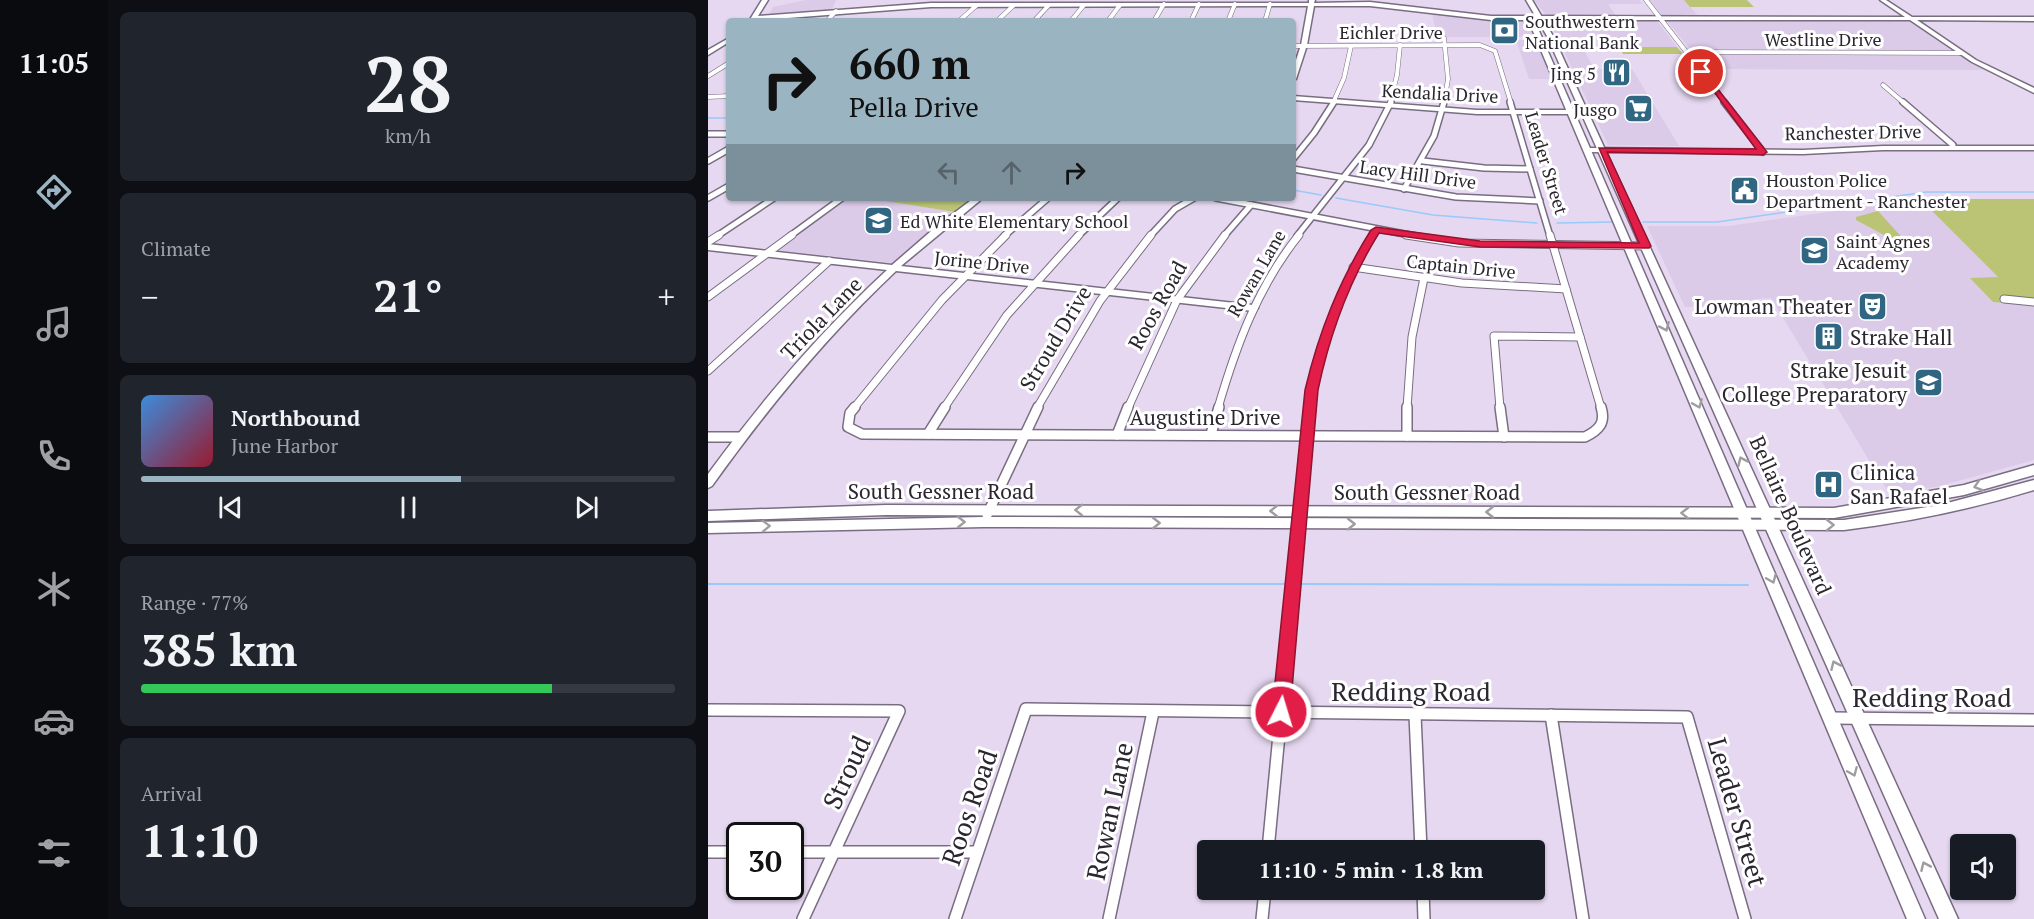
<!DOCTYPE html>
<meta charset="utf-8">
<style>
:root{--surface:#171b24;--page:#20242c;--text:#f1f3f6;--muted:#9ea1a6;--line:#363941;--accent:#9bb4c2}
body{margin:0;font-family:"PT Serif",serif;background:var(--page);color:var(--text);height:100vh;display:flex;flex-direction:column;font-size:22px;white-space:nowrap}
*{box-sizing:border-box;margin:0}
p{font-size:20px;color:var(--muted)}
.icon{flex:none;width:33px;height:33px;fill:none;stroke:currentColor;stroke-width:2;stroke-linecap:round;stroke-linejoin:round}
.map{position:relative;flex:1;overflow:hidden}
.details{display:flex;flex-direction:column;gap:12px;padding:12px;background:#0d0f14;width:600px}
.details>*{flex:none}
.hud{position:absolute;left:18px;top:18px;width:570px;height:183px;border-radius:6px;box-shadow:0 2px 4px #0004;background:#9bb4c2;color:#111;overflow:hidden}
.controls{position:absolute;left:1242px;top:834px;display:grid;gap:12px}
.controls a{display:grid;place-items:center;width:66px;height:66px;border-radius:6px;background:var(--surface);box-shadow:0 2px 4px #0004;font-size:30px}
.speed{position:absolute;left:18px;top:822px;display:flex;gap:12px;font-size:30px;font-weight:700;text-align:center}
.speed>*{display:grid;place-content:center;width:78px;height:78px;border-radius:50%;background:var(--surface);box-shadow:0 2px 4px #0004;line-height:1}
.speed .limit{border:3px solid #111;border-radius:9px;background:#fff;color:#111}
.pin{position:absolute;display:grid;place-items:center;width:51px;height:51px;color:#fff;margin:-26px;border:3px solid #fff;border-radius:50%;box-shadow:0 2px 6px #0007}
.me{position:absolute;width:66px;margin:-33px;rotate:5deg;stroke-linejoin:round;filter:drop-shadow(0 0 4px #0008)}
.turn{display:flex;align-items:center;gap:21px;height:126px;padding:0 24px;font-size:27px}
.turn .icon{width:78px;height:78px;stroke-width:2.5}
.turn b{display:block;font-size:42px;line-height:51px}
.lanes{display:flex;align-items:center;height:57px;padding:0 24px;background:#0003;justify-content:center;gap:30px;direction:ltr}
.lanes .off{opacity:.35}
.big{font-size:45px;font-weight:600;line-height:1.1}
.details .widget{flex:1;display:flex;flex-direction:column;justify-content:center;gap:9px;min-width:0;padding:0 21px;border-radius:9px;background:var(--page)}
.details .dial{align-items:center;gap:0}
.dial b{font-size:78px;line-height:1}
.song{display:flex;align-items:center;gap:18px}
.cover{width:72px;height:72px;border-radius:9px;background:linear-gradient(135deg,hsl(210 70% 55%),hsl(350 70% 35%))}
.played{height:6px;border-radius:3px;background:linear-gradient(90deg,var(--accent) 60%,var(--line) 60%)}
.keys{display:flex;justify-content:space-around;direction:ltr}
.heat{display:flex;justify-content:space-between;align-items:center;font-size:33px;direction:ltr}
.charge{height:9px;border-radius:4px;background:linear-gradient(90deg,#34c759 77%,var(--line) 0)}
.trip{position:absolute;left:489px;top:840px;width:348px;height:60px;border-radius:6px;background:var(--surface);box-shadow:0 2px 4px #0004;font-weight:600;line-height:60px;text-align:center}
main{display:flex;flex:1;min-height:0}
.dock{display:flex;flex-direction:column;width:108px;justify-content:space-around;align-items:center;background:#090b0e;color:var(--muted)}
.dock .icon{width:42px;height:42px}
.dock .current{color:var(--accent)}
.dock b{font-size:27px;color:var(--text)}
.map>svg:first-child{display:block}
</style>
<main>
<nav class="dock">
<b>11:05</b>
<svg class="icon current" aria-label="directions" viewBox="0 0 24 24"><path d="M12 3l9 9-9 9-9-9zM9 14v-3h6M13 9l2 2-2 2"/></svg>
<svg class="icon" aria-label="music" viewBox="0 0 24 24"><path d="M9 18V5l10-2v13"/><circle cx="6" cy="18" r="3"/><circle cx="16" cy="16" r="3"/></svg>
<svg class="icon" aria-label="phone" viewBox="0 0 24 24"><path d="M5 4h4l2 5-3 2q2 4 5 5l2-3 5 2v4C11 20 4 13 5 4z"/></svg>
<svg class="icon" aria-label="climate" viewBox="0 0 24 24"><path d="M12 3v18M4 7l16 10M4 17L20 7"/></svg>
<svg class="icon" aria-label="car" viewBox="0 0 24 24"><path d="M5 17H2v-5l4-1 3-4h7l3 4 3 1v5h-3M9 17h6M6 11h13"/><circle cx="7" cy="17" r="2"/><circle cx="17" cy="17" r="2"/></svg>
<svg class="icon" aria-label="filters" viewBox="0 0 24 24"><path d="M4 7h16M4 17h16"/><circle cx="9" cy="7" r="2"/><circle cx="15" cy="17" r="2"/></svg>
</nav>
<section class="details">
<div class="widget dial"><b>28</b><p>km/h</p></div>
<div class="widget"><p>Climate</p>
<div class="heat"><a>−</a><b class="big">21°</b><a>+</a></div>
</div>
<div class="widget">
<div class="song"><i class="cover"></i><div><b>Northbound</b><p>June Harbor</p></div></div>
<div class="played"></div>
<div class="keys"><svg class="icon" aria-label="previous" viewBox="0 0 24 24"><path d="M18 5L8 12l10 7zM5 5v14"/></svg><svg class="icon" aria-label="pause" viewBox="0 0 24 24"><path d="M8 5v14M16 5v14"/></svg><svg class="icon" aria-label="next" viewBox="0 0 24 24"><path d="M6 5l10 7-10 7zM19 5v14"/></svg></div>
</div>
<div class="widget"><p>Range · 77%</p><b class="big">385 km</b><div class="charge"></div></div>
<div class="widget"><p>Arrival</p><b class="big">11:10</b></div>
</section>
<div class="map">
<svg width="1326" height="919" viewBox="0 0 1326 919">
<rect width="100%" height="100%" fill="#e6d8f1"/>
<!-- built -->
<g fill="#dbcae8">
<path d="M98 0H128L124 9 61 15 65 7Z"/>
<path d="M826 0H931L934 4H900L908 16H839Z"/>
<path d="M942 0H976L991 17 954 16Z"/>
<path d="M724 13 818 20 825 37H729Z"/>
<path d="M984 19 1200 20 1244 51 1141 50 1122 34H1095L1112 50 982 49 959 21Z"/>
<path d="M842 21H949L969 47H928L922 37H869L886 69H924L971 146 900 145Z"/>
<path d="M808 40H828L844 79H821Z"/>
<path d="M985 54H1250L1276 70 997 69Z"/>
<path d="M141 198H158L247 212 186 263 69 250Z"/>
<path d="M1212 199 1291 278H1263L1311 302 1326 305V460L1232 486 1182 495 1063 298 1048 299 1024 305 977 307 939 226H1020Z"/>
</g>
<!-- green -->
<g fill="#bbc475">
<path d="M976 0H1039L1046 7H982Z"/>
<path d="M904 37H922L929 47H969L975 54H915Z"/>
<path d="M158 198H265L247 212Z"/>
<path d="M1212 199H1326V305L1285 302 1262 278 1290 277Z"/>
<path d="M1170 211 1198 242H1189L1148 220V217Z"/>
</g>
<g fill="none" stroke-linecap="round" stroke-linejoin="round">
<!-- stream-far1 -->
<g stroke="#9ac9fb" stroke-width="1.5">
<path d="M0 118H21"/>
<path d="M585 190 613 195"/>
<path d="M628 198 725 215 829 223"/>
<path d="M935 222H1009L1218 192H1326"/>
<path d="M849 223 905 222"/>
</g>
<!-- stream -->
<g stroke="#9ac9fb" stroke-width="2">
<path d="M0 584H581"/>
<path d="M587 584 1040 585"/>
</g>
<defs>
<g id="street-far4">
<path d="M938 0 1018 103"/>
<path d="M119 21 128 11"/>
<path d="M251 21 269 5"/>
<path d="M289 21 306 5"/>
<path d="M326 21 341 5"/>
<path d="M363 21 376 5"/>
<path d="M400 21 412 5"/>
<path d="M446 21 456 4"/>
<path d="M483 21 491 4"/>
<path d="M520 21 527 4"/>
<path d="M557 21 562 4"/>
<path d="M736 38 740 79 736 103"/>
<path d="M585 46 772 45 787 51 803 103"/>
<path d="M978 52 1253 53"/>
<path d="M0 76 21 63"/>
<path d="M1175 85 1196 103"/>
<path d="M0 97 21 96"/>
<path d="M625 103 636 78 643 46"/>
<path d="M682 103 689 75 692 45"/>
</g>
<g id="street-far3">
<path d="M802 102 842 236"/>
<path d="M1016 102 1055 152"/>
<path d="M1195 102 1245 145"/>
<path d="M0 134H21"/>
<path d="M585 159 606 133 626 102"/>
<path d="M0 161 21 149"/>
<path d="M715 161 776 168 822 169"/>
<path d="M585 169 748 197 832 201"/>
<path d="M696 189 726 136 736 102"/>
<path d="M0 198 21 186"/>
<path d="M508 198 707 236"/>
<path d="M9 236 66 198"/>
<path d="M82 236 134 198"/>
<path d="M296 236 340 198"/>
<path d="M370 236 410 198"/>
<path d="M442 236 467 209 486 198"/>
<path d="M516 236 543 205"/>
<path d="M589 236 661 145 683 102"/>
<path d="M664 236 668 230"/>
</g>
<g id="street-far2">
<path d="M698 235 751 243 938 246"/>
<path d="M842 235 893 408"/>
<path d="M0 242 11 235"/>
<path d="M645 267 754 283 858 289"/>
<path d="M0 297 84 235"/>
<path d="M1296 299 1326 302"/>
<path d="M0 371 121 261"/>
<path d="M146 408 234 300 298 235"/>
<path d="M236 408 299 315 371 235"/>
<path d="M329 408 392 301 443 235"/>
<path d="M420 408 469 300 517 235"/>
<path d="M510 408C528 346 550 286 591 235"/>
<path d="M602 408C608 346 633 288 665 235"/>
<path d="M699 408 704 337 716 278"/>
<path d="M792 408 786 336 872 337"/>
</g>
<g id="street-far1">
<path d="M147 407 142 413 140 427 154 434 877 437C891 430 898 423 893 407"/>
<path d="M699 407V436"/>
<path d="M792 407 796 437"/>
<path d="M220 434 237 407"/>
<path d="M503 434 511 407"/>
<path d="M409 435 420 407"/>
<path d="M0 437H31"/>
<path d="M279 515 330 407"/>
<path d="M581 631 602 407"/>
</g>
<g id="street">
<path d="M0 710 191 711 95 919"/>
<path d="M707 715 713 850"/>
<path d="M843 715 875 919"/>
<path d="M1122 718 1326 720"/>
<path d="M560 850 581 630"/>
<path d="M0 852H32"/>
<path d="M82 852H269"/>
<path d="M715 890 716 919"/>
<path d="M247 919 318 709 979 717 1037 919"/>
<path d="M401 919 445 712"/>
<path d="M554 919 557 890"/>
</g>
<g id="secondary">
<path d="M54 0H60L50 16 223 3H601V0H607L606 3 662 2 783 16 1197 17 1172 0H1178L1204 17H1326V21L1209 20 1268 60 1326 88V93L1264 62 1202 20H783L662 6H606L599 45 588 79 585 81V69L593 45 600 6 223 7 41 21Z"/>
<path d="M21 38V42L0 55V50Z"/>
<path d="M585 96 769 110H877L880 112 877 114H769L585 100Z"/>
<path d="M1175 146H1326V150H1175L1095 154 881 152 877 150 881 148 1095 150Z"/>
<path d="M266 198H275L193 266 545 305 550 308 545 311 188 271C119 336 59 409 4 486L0 488V474C54 400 112 332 179 270L0 250V244L184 265 229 226Z"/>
<path d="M1326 465V475L1256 495 1126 518 178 515 0 521V511L178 505 1126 508 1256 485Z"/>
<path d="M1326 480V490C1264 509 1201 522 1136 530L275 527 0 533V523L275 517 1136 520 1232 505Z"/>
</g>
<g id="primary">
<path d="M818 0H824L845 36 1250 919H1231L839 36Z"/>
<path d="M822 15 825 17 1217 919H1199L819 17Z"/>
</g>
</defs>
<!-- street-far4 casing -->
<use href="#street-far4" stroke="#796d82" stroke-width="5"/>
<!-- street-far3 casing -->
<use href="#street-far3" stroke="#796d82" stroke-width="8"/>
<!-- street-far2 casing -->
<use href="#street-far2" stroke="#796d82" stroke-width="9"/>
<!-- street-far1 casing -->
<use href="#street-far1" stroke="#796d82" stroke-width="12"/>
<!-- street casing -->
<use href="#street" stroke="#796d82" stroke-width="14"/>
<!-- secondary casing -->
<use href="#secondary" stroke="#796d82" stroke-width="3"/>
<!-- primary casing -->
<use href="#primary" stroke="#796d82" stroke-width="3"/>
<!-- street-far4 -->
<use href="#street-far4" stroke="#fff" stroke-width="4"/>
<!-- street-far3 -->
<use href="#street-far3" stroke="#fff" stroke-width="5"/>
<!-- street-far2 -->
<use href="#street-far2" stroke="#fff" stroke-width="7"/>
<!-- street-far1 -->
<use href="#street-far1" stroke="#fff" stroke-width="9"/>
<!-- street -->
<use href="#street" stroke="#fff" stroke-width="11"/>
<!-- secondary -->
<use href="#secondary" fill="#fff" fill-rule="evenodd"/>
<!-- primary -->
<use href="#primary" fill="#fff" fill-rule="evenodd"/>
</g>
<!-- one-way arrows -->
<defs><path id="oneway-chevron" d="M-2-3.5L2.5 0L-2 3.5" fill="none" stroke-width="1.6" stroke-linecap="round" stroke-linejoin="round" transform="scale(1.5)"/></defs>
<g stroke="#a09da1">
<use href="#oneway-chevron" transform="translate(957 327) rotate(66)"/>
<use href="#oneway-chevron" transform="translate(990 404) rotate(67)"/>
<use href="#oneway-chevron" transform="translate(1034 461) rotate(-114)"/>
<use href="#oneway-chevron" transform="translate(1270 486) rotate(162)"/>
<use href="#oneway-chevron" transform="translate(371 510) rotate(-179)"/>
<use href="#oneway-chevron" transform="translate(566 511) rotate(-180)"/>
<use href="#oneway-chevron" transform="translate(782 512) rotate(-180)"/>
<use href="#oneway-chevron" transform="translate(977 513) rotate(-179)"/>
<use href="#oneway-chevron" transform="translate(253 522) rotate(-1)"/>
<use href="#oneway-chevron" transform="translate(448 523)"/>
<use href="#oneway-chevron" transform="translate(643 524)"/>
<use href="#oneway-chevron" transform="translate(1122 525) rotate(-1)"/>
<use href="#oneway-chevron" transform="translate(58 526) rotate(-2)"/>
<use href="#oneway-chevron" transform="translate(1064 579) rotate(67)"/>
<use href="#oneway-chevron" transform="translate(1127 665) rotate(-114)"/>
<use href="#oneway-chevron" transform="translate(1145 772) rotate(67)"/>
<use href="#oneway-chevron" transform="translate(1217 866) rotate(-114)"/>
</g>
<!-- route -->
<path fill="#e11d48" stroke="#92132f" stroke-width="1.5" d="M990 70H995L1059 152 1055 155 899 152 943 246 941 248 772 247 671 233C640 283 622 333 610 390L582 712 579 719 573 721 566 719 564 712 597 390C611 331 631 281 663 230L668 227 772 241 931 243 891 148 1048 149Z"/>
<!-- icons -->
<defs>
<symbol id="bank-square" viewBox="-11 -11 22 22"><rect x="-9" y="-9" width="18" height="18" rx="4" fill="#316682" stroke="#fff"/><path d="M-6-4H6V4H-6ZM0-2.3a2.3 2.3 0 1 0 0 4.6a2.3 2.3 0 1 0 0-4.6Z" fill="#fff"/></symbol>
<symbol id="restaurant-square" viewBox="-11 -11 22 22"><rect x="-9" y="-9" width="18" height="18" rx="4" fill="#316682" stroke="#fff"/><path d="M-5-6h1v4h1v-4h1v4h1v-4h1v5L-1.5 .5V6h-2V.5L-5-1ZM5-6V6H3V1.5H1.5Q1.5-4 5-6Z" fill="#fff"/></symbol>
<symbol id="supermarket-square" viewBox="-11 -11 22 22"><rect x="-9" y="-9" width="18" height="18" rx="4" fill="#316682" stroke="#fff"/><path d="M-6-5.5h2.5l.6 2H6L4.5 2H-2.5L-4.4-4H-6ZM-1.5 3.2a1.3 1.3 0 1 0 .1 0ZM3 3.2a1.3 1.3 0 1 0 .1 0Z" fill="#fff"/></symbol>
<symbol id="civic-square" viewBox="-11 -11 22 22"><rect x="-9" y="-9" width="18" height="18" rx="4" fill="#316682" stroke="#fff"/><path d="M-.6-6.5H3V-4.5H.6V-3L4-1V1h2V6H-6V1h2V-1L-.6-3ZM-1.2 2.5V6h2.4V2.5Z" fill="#fff"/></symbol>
<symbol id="school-square" viewBox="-11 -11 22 22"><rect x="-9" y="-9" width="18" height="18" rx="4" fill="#316682" stroke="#fff"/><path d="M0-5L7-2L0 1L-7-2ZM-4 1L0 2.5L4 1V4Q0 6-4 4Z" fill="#fff"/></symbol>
<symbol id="theatre-square" viewBox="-11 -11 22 22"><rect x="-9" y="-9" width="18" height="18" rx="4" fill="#316682" stroke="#fff"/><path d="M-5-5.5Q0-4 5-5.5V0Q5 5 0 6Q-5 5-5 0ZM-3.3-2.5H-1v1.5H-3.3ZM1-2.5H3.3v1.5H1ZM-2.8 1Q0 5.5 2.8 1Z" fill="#fff"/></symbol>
<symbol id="building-square" viewBox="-11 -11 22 22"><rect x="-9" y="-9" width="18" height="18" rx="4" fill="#316682" stroke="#fff"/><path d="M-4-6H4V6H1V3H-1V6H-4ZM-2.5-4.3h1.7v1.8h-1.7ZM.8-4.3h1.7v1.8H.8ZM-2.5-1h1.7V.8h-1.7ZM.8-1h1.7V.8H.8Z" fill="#fff"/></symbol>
<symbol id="hospital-square" viewBox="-11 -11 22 22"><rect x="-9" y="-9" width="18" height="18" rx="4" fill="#316682" stroke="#fff"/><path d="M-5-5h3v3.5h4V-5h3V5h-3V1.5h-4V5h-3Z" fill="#fff"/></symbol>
</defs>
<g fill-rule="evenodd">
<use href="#bank-square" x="780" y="14" width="33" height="33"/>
<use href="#restaurant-square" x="892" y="56" width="33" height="33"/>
<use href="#supermarket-square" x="914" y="92" width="33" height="33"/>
<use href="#civic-square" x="1020" y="174" width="33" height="33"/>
<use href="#school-square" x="154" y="204" width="33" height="33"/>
<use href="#school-square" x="1090" y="234" width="33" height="33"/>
<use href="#theatre-square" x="1148" y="290" width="33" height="33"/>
<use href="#building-square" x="1104" y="320" width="33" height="33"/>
<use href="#school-square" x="1204" y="366" width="33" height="33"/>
<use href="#hospital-square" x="1104" y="468" width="33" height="33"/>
</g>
<g text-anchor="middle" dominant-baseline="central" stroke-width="6" stroke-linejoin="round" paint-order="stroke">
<!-- far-poi labels -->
<g font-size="18" fill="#2b262f" stroke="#fff" text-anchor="start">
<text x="817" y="21">Southwestern<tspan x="817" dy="21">National Bank</tspan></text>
<text x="888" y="73" text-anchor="end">Jing 5</text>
<text x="909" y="109" text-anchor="end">Jusgo</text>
<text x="1058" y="180">Houston Police<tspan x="1058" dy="21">Department - Ranchester</tspan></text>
<text x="192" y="221">Ed White Elementary School</text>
<text x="1128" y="241">Saint Agnes<tspan x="1128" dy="21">Academy</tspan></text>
</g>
<!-- far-street labels -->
<g font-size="18" fill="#2b262f" stroke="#fff">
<text x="683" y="32">Eichler Drive</text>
<text x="1115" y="39">Westline Drive</text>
<text transform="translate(732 93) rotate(3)">Kendalia Drive</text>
<text transform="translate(1145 132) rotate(-1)">Ranchester Drive</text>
<text transform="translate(839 163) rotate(73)">Leader Street</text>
<text transform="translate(710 174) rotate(8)">Lacy Hill Drive</text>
<text transform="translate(274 262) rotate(6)">Jorine Drive</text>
<text transform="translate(753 266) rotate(6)">Captain Drive</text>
<text transform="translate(548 273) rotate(-60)">Rowan Lane</text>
</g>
<!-- street labels -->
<g font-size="21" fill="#2b262f" stroke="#fff">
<text transform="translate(449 305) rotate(-61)">Roos Road</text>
<text transform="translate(113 318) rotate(-46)">Triola Lane</text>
<text transform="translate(347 338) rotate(-59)">Stroud Drive</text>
<text x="497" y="417">Augustine Drive</text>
<text x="233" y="491">South Gessner Road</text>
<text x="719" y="492">South Gessner Road</text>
<text transform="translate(1083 515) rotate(66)">Bellaire Boulevard</text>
</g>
<!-- poi labels -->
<g font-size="21" fill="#2b262f" stroke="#fff" text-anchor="end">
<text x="1144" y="306">Lowman Theater</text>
<text x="1142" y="337" text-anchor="start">Strake Hall</text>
<text x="1199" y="370">Strake Jesuit<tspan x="1199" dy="24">College Preparatory</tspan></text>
<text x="1142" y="472" text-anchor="start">Clinica<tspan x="1142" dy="24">San Rafael</tspan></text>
</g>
<!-- near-street labels -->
<g font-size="26" fill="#2b262f" stroke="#fff">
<text x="703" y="691">Redding Road</text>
<text x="1224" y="697">Redding Road</text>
<text transform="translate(138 772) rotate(-65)">Stroud</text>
<text transform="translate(261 807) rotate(-71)">Roos Road</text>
<text transform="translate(401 811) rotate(-78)">Rowan Lane</text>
<text transform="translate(1030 812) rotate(74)">Leader Street</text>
</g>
</g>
</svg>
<div class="controls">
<a><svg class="icon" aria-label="sound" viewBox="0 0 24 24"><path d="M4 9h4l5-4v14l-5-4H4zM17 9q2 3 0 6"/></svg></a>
</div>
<div class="speed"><div class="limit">30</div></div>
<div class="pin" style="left:993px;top:72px;background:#d93025"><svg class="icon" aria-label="arrive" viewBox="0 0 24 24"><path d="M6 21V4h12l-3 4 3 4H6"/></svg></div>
<svg class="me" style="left:573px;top:712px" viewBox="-20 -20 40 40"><circle r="17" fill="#e11d48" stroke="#fff" stroke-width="3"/><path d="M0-11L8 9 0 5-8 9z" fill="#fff"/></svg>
<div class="trip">11:10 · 5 min · 1.8 km</div>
<div class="hud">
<div class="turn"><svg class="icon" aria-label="right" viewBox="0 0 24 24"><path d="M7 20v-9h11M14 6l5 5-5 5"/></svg><div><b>660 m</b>Pella Drive</div></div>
<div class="lanes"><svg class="icon off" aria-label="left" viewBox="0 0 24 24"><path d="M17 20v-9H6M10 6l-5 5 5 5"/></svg><svg class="icon off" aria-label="ahead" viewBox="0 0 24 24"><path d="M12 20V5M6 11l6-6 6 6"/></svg><svg class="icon" aria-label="right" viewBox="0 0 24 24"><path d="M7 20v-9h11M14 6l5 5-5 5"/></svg></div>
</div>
</div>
</main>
